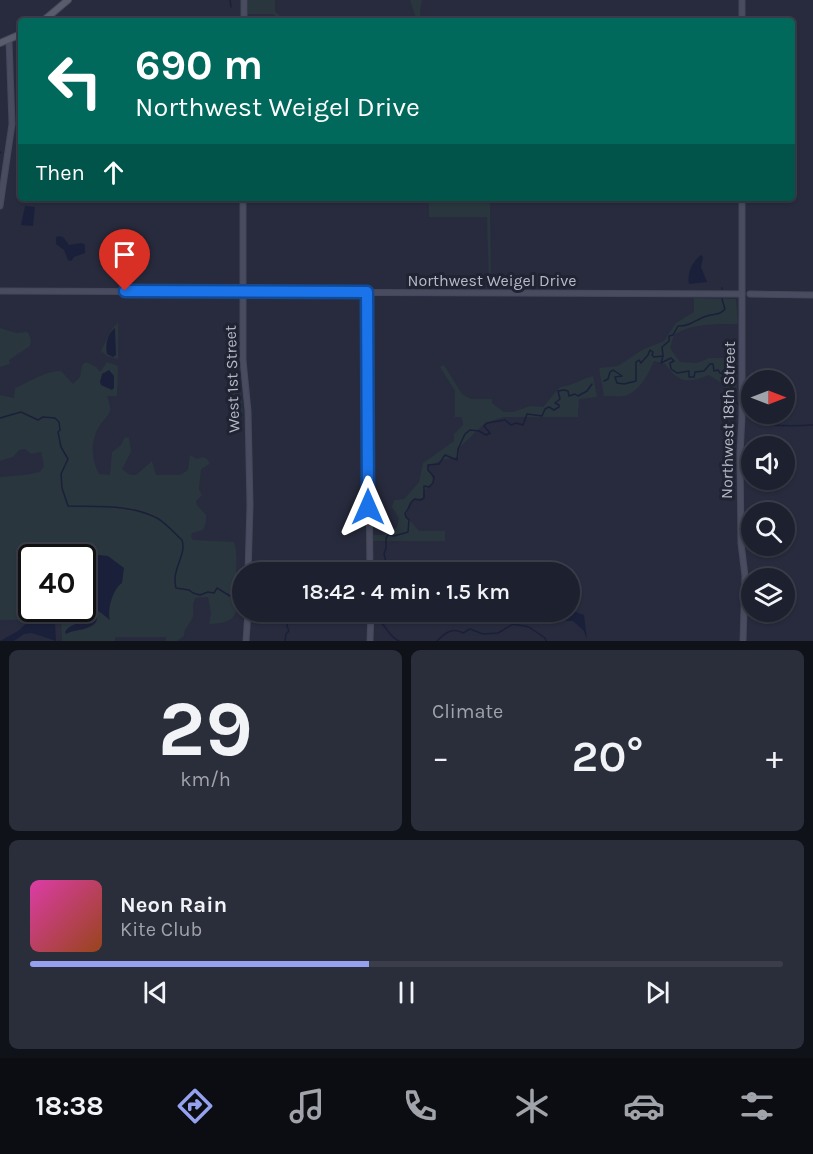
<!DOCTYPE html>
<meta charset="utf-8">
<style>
:root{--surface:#1d202e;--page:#2a2d3a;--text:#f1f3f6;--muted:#a0a3aa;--line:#3b3e4a;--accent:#95a1ef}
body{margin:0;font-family:Karla,sans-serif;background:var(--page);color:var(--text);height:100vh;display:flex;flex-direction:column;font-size:22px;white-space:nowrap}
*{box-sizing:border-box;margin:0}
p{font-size:20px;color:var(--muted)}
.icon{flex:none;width:33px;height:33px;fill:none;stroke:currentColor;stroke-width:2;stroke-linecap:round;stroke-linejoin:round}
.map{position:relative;height:641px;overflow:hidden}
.sheet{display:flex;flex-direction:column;gap:9px;padding:9px;background:#101219;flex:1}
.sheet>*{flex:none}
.hud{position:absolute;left:18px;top:18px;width:777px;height:183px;border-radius:6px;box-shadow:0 2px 4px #0004,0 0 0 2px var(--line);background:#00695c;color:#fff;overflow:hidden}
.needle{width:39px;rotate:90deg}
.tools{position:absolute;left:741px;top:370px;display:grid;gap:12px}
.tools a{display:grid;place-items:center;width:54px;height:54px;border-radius:50%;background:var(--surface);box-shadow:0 2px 4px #0004,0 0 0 2px var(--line);font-size:30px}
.speed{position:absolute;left:18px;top:544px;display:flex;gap:12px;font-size:30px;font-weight:700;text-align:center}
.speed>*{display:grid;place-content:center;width:78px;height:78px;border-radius:50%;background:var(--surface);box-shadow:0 2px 4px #0004,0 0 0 2px var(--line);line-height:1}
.speed .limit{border:3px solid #111;border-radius:9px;background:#fff;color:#111}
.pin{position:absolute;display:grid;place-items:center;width:51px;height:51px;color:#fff;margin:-62px -26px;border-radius:50% 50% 50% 0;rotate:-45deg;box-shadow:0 0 6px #0007}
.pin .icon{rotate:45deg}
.me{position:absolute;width:66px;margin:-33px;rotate:0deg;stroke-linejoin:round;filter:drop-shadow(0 0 4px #0008)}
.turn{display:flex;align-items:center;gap:21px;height:126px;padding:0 18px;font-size:27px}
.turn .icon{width:78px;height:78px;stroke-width:2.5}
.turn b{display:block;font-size:42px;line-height:51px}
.then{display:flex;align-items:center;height:57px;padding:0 18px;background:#0003;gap:12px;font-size:22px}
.big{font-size:45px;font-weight:600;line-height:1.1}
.sheet .tile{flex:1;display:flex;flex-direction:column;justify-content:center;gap:9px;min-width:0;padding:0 21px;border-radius:9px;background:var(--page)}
.sheet .dial{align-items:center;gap:0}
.dial b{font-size:78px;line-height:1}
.song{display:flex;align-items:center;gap:18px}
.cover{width:72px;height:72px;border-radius:9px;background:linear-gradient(135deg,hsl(320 70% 55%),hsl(20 70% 35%))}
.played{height:6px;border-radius:3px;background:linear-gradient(90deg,var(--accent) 45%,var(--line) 45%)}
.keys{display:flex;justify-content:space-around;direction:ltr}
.heat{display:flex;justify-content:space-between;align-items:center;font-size:33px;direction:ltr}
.sheet .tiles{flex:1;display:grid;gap:9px;grid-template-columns:1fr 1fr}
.tile:last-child{grid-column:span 2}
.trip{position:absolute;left:232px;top:562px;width:348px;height:60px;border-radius:30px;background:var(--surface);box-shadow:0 2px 4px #0004,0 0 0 2px var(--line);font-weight:600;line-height:60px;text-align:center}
.dock{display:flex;height:96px;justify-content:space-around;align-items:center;background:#0c0d12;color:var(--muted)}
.dock .icon{width:42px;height:42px}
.dock .selected{color:var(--accent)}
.dock b{font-size:27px;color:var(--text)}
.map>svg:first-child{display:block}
</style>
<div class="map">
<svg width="813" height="641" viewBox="0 0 813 641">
<rect width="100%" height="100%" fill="#272b3d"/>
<!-- green -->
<g fill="#29363e" fill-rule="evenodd">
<path d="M248 0H275V11L285 21H281L273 14H247Z"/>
<path d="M410 0H422L420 11 421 21H417Z"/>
<path d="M429 198H490L491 288H489L487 217H429Z"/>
<path d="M694 298 736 299 738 324C718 324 691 323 674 335L670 348 680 362 697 363 709 358H737L736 419 726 402V386L709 375C688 383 679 384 665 364L654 361C649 373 639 392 625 396 619 397 610 396 604 396L599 368 618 366 642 350 664 341 676 323 694 312Z"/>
<path d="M118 322V359L107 356 101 351C108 338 107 334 118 322Z"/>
<path d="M0 328 16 333 28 332 31 340 30 346 9 360 10 364 0 367Z"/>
<path d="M86 362 96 367 100 372 107 362 118 366 117 396H107C114 415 109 412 100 425 90 440 91 459 99 474L110 475 112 452 121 445 125 437 129 438 131 452 122 469 130 475H136L152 461 156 475H180L188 470 190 455 197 459 203 457 207 459 210 464 201 469 199 489 202 495 196 501 197 505 206 515V522L203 530 192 533 191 537 193 540 234 542C240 560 232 580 240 597 235 620 232 623 209 624L211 613 208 597 195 598 193 605V617L185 630 184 636 177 641H166V637H115V641H62L61 619 0 620V477L24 475 40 472 44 466 41 452 31 454 25 449 19 450 13 457 0 461V395L14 398 15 388C30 382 44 371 61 371L73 384 80 377 82 365ZM32 558H82V609H32Z"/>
<path d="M229 364H237L243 413H229Z"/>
<path d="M444 365 462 394 471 399H492V403L504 412H513L530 406 543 407 560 387C573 386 581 379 593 376L597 397 579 399 578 417H504L485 423 458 449 459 457 446 459 428 466 434 482 423 492V499L412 500 406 516 419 531H445V541H372V535H383L397 527 399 518 392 507 394 500 404 499 419 482 423 463 454 441V434L463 425 462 417H455V391L440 367Z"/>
</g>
<!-- water -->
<g fill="#1b203a">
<path d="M25 206 35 207 33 226 21 225Z"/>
<path d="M59 236 63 237 69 245 82 243 85 245V253L74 257 71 261 68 260 64 250 56 244V237Z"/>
<path d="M701 255 703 257 701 267 707 282 689 284C687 273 692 262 701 255Z"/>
<path d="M115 328 116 355 113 357 107 354C105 345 107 334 115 328Z"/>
<path d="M109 370 114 376V388L112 390 101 385 100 382 102 374Z"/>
<path d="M98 555 108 556 124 568 122 583C113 589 107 609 110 620L96 609C96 612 97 615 97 619 94 631 73 629 66 634L65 632C69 624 78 626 83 617L81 609 83 599 89 596 91 591 98 583 97 563 94 559Z"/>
<path d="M570 610 584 615 587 640 584 631 573 621H566L565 612H570Z"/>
<path d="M51 621 55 623 56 641 32 633 24 634 14 641H0L18 631 28 622Z"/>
</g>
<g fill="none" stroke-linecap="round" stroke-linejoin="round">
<!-- stream -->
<g stroke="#1b203a" stroke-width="1.5">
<path d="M230 0 231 7"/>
<path d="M0 153 1 152"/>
<path d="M722 288V289"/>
<path d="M663 356 662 347 669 341V336L673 335 678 326C690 327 696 319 707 316 715 314 720 315 725 309L722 299"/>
<path d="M604 381 608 379 610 372 613 370 622 376 615 377 617 383 624 384 636 381V362L639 360 641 363 648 355 650 350 653 352 652 355 654 357 663 356 661 363 671 358 674 361 670 363 671 369 677 373 689 371V377H694L695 372 704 371 710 364H713L714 371 718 370 720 373 725 375 721 378 730 383 732 389 729 390 731 397 739 405"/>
<path d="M746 413C749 415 751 417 753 419 766 428 798 426 813 425"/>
<path d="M0 418 21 412 38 420 43 417 55 418 59 422 60 430 58 432 61 447 68 459 61 474 62 488 68 506C97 507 130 504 157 518 166 523 174 533 182 540 187 555 171 569 176 588L189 590 193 593 200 595 208 592 214 593 217 588 230 596 233 594 232 589 243 587"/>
<path d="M382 573 386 562 384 554 386 548V538L388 535 394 536 408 532 409 520 406 517 405 513C410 509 409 501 415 499L420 500 424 498V486L429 487 433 483 434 477 428 470V465L439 464 445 455 457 460 458 449 465 434 470 430 479 431 486 435 490 433 484 426 487 423 505 420 511 425 516 423 523 425 527 414 542 416 545 409 549 407 554 410 559 407V405L555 403 560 399 558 391 564 390 568 391 569 396 575 394 578 396 587 391 592 384"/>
<path d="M280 612 284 618 288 619 298 613 308 612"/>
<path d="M364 612 365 613"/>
<path d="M375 618C388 625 386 635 399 641"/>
<path d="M285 641 286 634 289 631 287 626 288 620"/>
<path d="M437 641C445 633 452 627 463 633L470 629 483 634 498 633 513 624 529 627 545 638 546 641"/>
</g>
<defs>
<g id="secondary">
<path d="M244 21V0"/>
<path d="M742 21V0"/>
<path d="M243 198V360L248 411 250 505 248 573"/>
<path d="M742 198V416L740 454 741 543 745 576 743 641"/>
<path d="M0 206 12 124 9 40"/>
<path d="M0 291 742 294"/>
<path d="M367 292 370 573"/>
<path d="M750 294 813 295"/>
<path d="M246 641 248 612"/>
<path d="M370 641 371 612"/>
</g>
<g id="primary">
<path d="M43 21 68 0"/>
<path d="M0 43 21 34"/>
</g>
</defs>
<!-- secondary casing -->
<use href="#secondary" stroke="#444756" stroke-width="7"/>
<!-- primary casing -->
<use href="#primary" stroke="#444756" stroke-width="8"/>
<!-- secondary -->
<use href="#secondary" stroke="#494c60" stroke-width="5"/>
<!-- primary -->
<use href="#primary" stroke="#595c6d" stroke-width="6"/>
</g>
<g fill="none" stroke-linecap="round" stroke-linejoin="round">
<defs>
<path id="route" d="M125 291 367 292 368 507"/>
</defs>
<!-- route casing -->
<use href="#route" stroke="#114b97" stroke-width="15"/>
<!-- route -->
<use href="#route" stroke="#1a73e8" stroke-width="10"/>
</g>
<g text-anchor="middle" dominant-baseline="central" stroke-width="6" stroke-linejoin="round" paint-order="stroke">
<!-- street labels -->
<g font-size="16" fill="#b7b9c8" stroke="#202332">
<text x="492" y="280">Northwest Weigel Drive</text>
<text transform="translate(232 379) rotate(-92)">West 1st Street</text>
<text transform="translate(728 420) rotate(-89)">Northwest 18th Street</text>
</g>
</g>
</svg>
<div class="tools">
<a><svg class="needle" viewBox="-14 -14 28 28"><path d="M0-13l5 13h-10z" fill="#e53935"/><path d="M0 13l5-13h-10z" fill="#a0a3aa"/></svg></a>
<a><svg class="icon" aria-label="sound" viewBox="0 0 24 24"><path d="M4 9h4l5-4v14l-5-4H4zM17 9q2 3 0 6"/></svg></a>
<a><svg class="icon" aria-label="search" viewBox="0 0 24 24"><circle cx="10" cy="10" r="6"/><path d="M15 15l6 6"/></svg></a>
<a><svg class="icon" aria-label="layers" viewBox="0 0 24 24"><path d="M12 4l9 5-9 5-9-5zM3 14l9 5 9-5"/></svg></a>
</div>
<div class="speed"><div class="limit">40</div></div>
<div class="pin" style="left:125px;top:291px;background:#d93025"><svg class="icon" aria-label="arrive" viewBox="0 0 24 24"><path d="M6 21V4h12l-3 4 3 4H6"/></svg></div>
<svg class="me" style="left:368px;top:507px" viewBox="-20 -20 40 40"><path d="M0-17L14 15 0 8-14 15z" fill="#1a73e8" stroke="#fff" stroke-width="4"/></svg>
<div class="trip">18:42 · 4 min · 1.5 km</div>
<div class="hud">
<div class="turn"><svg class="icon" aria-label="left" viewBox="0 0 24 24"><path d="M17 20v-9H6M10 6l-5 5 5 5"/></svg><div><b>690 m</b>Northwest Weigel Drive</div></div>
<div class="then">Then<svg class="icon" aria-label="ahead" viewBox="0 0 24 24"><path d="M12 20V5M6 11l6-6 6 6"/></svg></div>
</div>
</div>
<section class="sheet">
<div class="tiles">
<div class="tile dial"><b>29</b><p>km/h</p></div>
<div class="tile"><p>Climate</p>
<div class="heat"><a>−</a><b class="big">20°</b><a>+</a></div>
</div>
<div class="tile">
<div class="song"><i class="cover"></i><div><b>Neon Rain</b><p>Kite Club</p></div></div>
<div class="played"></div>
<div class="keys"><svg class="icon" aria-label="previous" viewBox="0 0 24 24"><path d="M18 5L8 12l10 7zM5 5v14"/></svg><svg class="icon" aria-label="pause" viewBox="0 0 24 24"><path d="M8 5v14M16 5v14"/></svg><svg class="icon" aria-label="next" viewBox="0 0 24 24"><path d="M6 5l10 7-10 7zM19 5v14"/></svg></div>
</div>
</div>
</section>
<nav class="dock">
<b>18:38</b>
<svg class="icon selected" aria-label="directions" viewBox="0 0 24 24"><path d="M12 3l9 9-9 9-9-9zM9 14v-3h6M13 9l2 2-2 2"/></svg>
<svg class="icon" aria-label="music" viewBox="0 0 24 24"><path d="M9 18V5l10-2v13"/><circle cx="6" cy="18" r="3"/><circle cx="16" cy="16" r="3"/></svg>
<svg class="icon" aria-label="phone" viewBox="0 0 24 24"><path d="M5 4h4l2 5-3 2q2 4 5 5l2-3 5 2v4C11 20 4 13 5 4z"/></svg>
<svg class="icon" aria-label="climate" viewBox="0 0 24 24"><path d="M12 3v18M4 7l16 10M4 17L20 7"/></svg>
<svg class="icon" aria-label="car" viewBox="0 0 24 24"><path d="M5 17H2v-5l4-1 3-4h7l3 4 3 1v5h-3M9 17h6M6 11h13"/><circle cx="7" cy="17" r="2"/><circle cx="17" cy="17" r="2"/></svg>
<svg class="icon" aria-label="filters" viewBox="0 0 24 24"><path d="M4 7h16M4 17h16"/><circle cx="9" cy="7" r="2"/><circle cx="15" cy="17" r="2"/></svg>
</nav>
